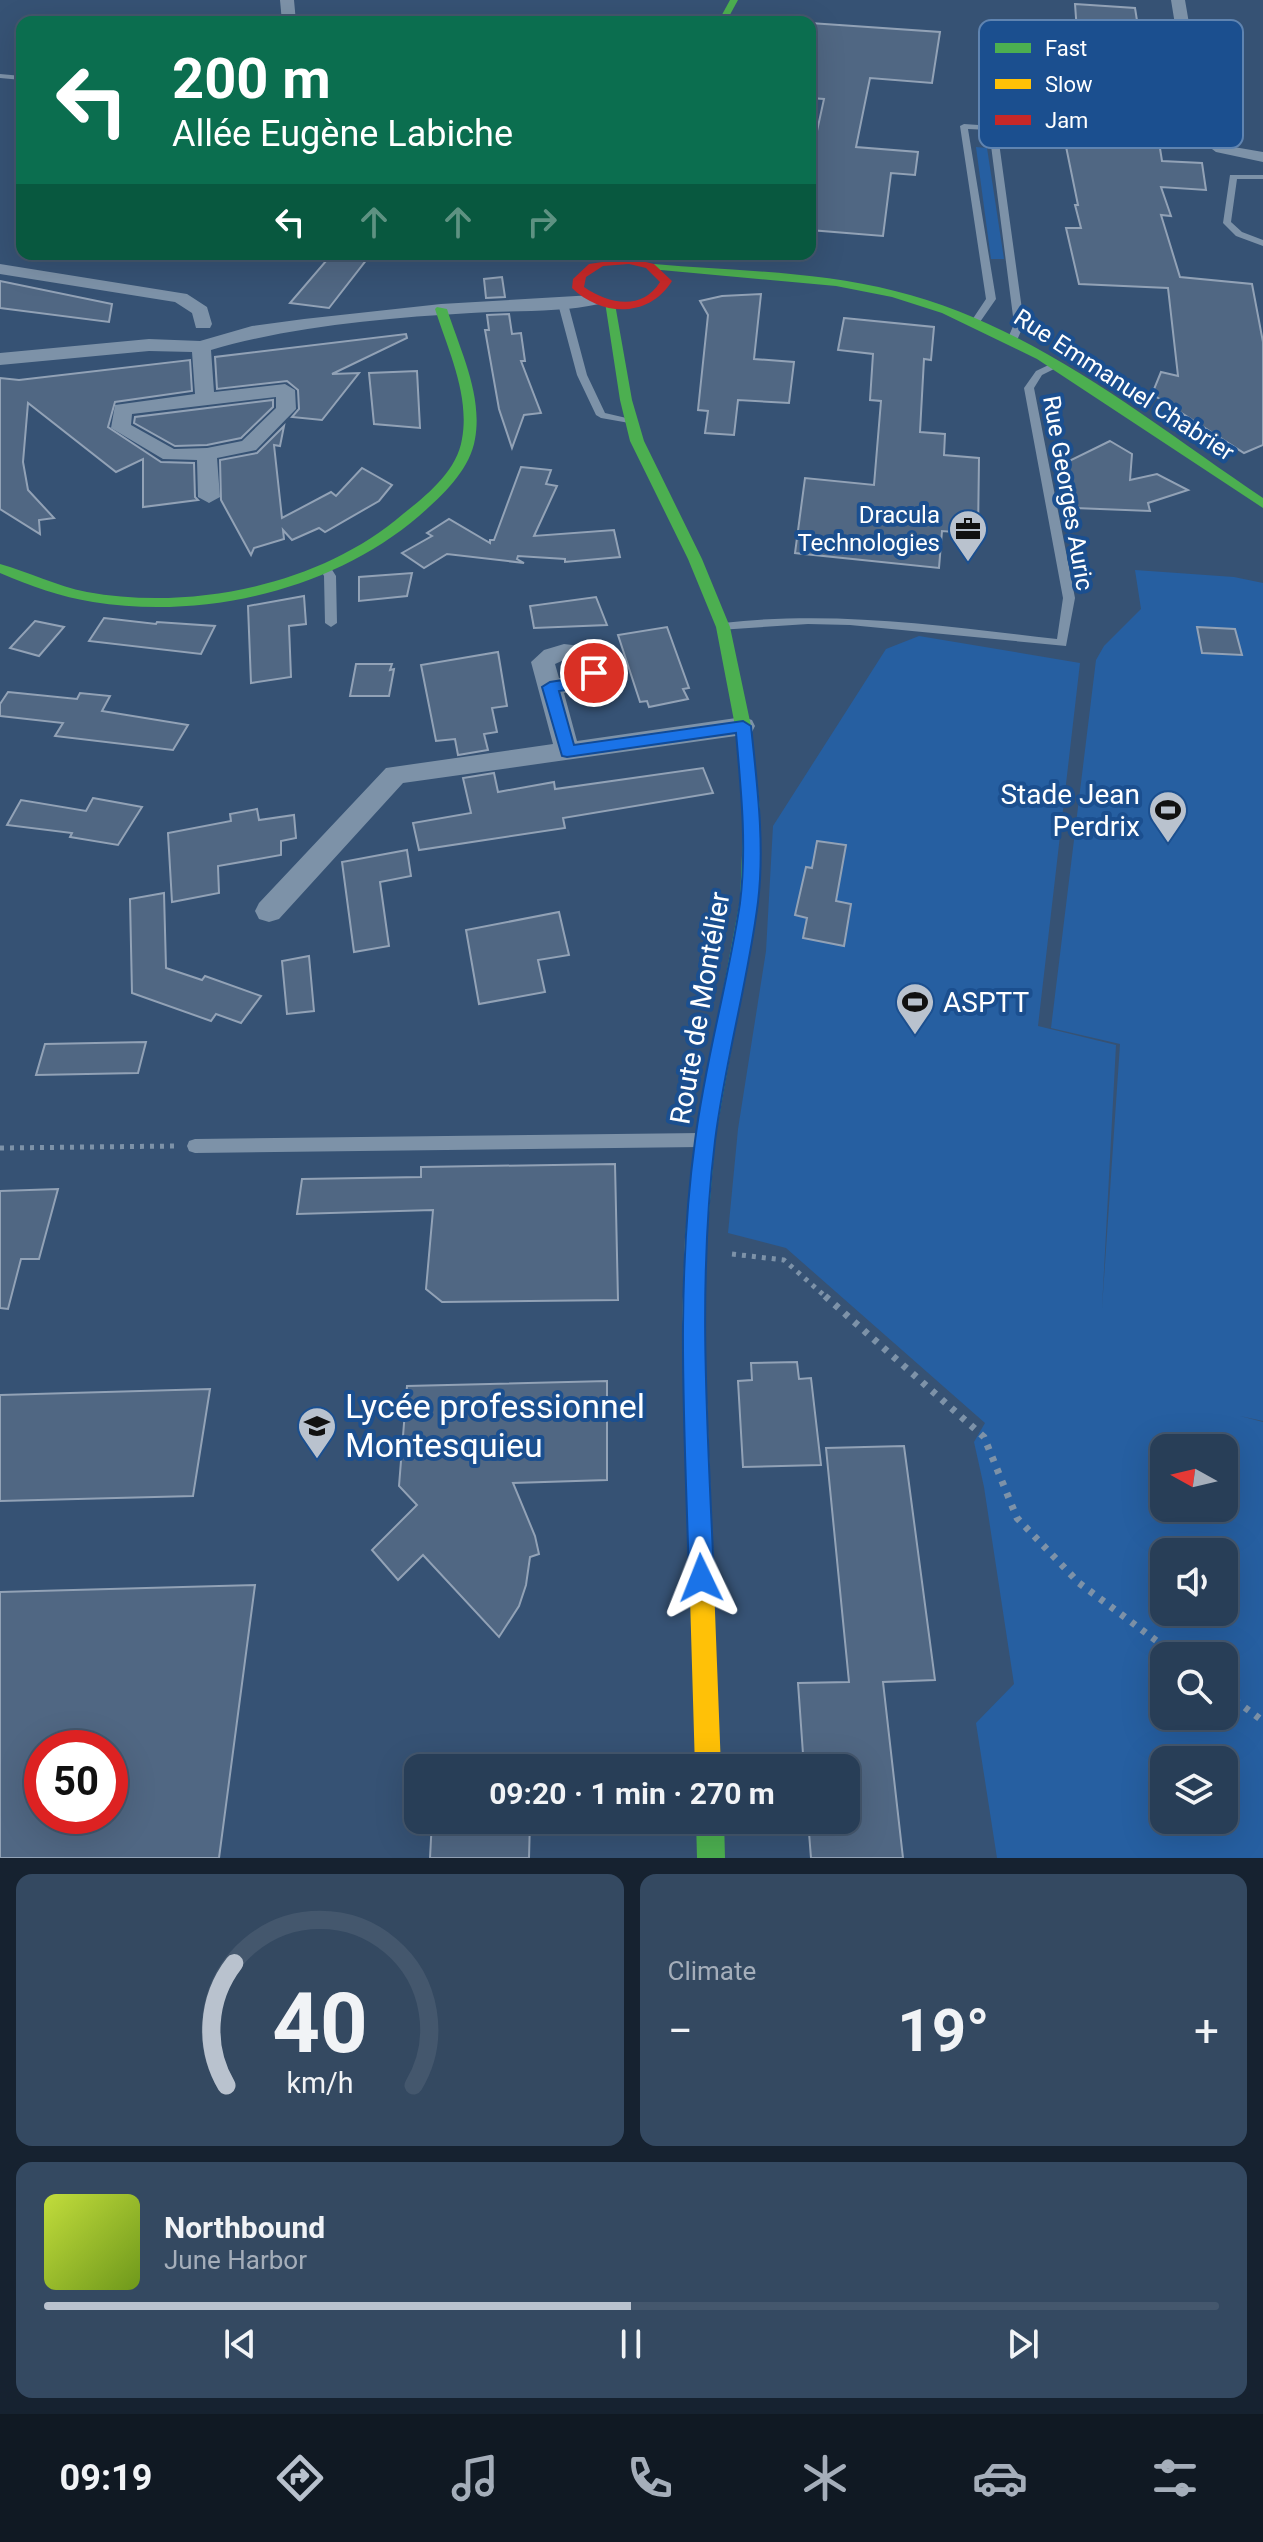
<!DOCTYPE html>
<meta charset="utf-8">
<style>
:root{--surface:#283e57;--page:#344961;--text:#f1f3f6;--muted:#a5aeba;--line:#44576d;--accent:#b9c2ce}
body{margin:0;font-family:Roboto,sans-serif;background:var(--page);color:var(--text);height:100vh;display:flex;flex-direction:column;font-size:30px;white-space:nowrap}
*{box-sizing:border-box;margin:0}
p{font-size:26px;color:var(--muted)}
.icon{flex:none;width:44px;height:44px;fill:none;stroke:currentColor;stroke-width:2;stroke-linecap:round;stroke-linejoin:round}
.map{position:relative;height:1858px;overflow:hidden}
.side{display:flex;flex-direction:column;gap:16px;padding:16px;background:#162230;flex:1}
.side>*{flex:none}
.banner{position:absolute;left:16px;top:16px;width:800px;height:244px;border-radius:16px;box-shadow:0 8px 32px #0002,0 0 0 2px var(--line);background:#0b6e4f;color:#fff;overflow:hidden}
.needle{width:52px;rotate:278deg}
.fabs{position:absolute;left:1150px;top:1434px;display:grid;gap:16px}
.fabs a{display:grid;place-items:center;width:88px;height:88px;border-radius:16px;background:var(--surface);box-shadow:0 8px 32px #0002,0 0 0 2px var(--line);font-size:40px}
.speed{position:absolute;left:24px;top:1730px;display:flex;gap:16px;font-size:40px;font-weight:700;text-align:center}
.speed>*{display:grid;place-content:center;width:104px;height:104px;border-radius:50%;background:var(--surface);box-shadow:0 8px 32px #0002,0 0 0 2px var(--line);line-height:1}
.speed .limit{border:12px solid #d22;background:#fff;color:#111}
.pin{position:absolute;display:grid;place-items:center;width:68px;height:68px;color:#fff;margin:-34px;border:4px solid #fff;border-radius:50%;box-shadow:0 2px 8px #0007}
.me{position:absolute;width:88px;margin:-44px;rotate:358deg;stroke-linejoin:round;filter:drop-shadow(0 0 6px #0008)}
.turn{display:flex;align-items:center;gap:28px;height:168px;padding:0 24px;font-size:36px}
.turn .icon{width:104px;height:104px;stroke-width:2.5}
.turn b{display:block;font-size:56px;line-height:68px}
.lanes{display:flex;align-items:center;height:76px;padding:0 24px;background:#0003;justify-content:center;gap:40px;direction:ltr}
.lanes .off{opacity:.35}
.big{font-size:60px;font-weight:700;line-height:1.1}
.side .tile{flex:1;display:flex;flex-direction:column;justify-content:center;gap:12px;min-width:0;padding:0 28px;border-radius:16px;background:var(--page)}
.side .dial{align-items:center;gap:0}
.dial svg{height:208px;overflow:visible;fill:none;stroke:var(--line);stroke-width:7;stroke-linecap:round;text-anchor:middle}
.dial text{fill:var(--text);stroke:none}
.song{display:flex;align-items:center;gap:24px}
.cover{width:96px;height:96px;border-radius:12px;background:linear-gradient(135deg,hsl(70 70% 55%),hsl(80 70% 35%))}
.played{height:8px;border-radius:4px;background:linear-gradient(90deg,var(--accent) 50%,var(--line) 50%)}
.keys{display:flex;justify-content:space-around;direction:ltr}
.heat{display:flex;justify-content:space-between;align-items:center;font-size:44px;direction:ltr}
.side .tiles{flex:1;display:grid;gap:16px;grid-template-columns:1fr 1fr}
.tile:last-child{grid-column:span 2}
.trip{position:absolute;left:404px;top:1754px;width:456px;height:80px;border-radius:16px;background:var(--surface);box-shadow:0 8px 32px #0002,0 0 0 2px var(--line);font-weight:700;line-height:80px;text-align:center}
.tab-bar{display:flex;height:128px;justify-content:space-around;align-items:center;background:#101923;color:var(--muted)}
.tab-bar .icon{width:56px;height:56px}
.tab-bar .selected{color:var(--accent)}
.tab-bar b{font-size:36px;color:var(--text)}
.map>svg:first-child{display:block}
</style>
<div class="map">
<svg width="1263" height="1858" viewBox="0 0 1263 1858">
<rect width="100%" height="100%" fill="#365274"/>
<!-- green -->
<g fill="#265fa1" fill-rule="evenodd">
<path d="M976 147 987 148 1004 259H991Z"/>
<path d="M1135 570 1234 577 1263 583V1421L1240 1416 1263 1422V1858H997L976 1723 1014 1684 984 1487 974 1442 985 1423 786 1248 728 1233 738 1129 766 951 773 826 886 649 919 636 1080 663 1038 1026 1116 1045 1102 1308 1120 1044 1051 1028 1096 660 1104 646 1141 609ZM1164 1448H1224V1508H1164ZM1164 1552H1224V1612H1164ZM1164 1656H1224V1716H1164ZM1164 1760H1224V1820H1164Z"/>
</g>
<!-- building -->
<g fill="#506783" stroke="#92a2b6" stroke-width="2" fill-rule="evenodd">
<path d="M1075 4 1135 8 1145 70 1120 68 1125 121 1156 123 1162 161 1202 163 1206 190 1161 187 1171 216 1161 215 1180 277 1252 284 1263 342V445L1244 453 1152 394 1161 372 1178 376 1168 288 1079 284 1066 228H1081L1075 205H1078L1062 127 1025 124 1042 70 1080 73Z"/>
<path d="M810 23 940 32 932 83 870 78 856 147 918 152 915 175 891 173 883 236 810 230V163L824 99 810 98Z"/>
<path d="M332 254H371L329 308 290 303Z"/>
<path d="M502 277 505 297 486 298 484 279Z"/>
<path d="M0 281 112 304 109 322 0 308Z"/>
<path d="M761 294 754 359 794 362 789 403 738 400 734 435 705 433 708 411 698 410 708 315 700 301 722 296Z"/>
<path d="M509 314 512 334 521 333 525 361H521L541 413 524 415 512 448 499 409 485 330H489L487 315Z"/>
<path d="M844 318 934 327 931 360 924 359 920 432 945 434 944 455 979 458 978 534 942 531 939 568 795 553 805 478 874 485 881 401 870 400 873 354 838 350Z"/>
<path d="M406 334 407 338 332 374 359 373 322 420 292 417 299 409 298 390 287 381 217 389 215 357Z"/>
<path d="M190 360 192 391 115 402 108 427 161 462 194 463 195 497 198 500 143 507V459L116 472 28 403 23 462 28 490 54 518 39 520 40 534 0 509V378L19 380Z"/>
<path d="M417 371 420 428 374 424 369 373Z"/>
<path d="M273 400V407L241 438 207 445 175 446 134 423 135 417Z"/>
<path d="M284 426 280 446 274 445 282 518 331 492 336 496 362 468 392 485 379 501 325 532 319 528 292 540 283 530 284 539 254 548 251 555 221 500 220 460 257 453Z"/>
<path d="M1110 441 1132 454 1130 480 1157 474 1188 490 1148 503 1150 511 1075 508 1067 462Z"/>
<path d="M521 467 551 470 546 484 557 486 534 536 614 530 620 557 565 562V559L518 556 517 559 524 563 447 554 424 568 402 553 432 536 427 533 449 519 490 543V540H494Z"/>
<path d="M412 573 407 596 359 601V577Z"/>
<path d="M304 596 306 624 289 626 291 677 251 683 248 606Z"/>
<path d="M596 597 607 625 534 628 530 606Z"/>
<path d="M104 618 156 624 157 622 215 626 201 654 89 641Z"/>
<path d="M35 621 64 627 39 656 10 648Z"/>
<path d="M667 627 689 688 683 689 688 699 649 707 647 701 640 702 618 635Z"/>
<path d="M1197 627 1235 629 1242 655 1202 653Z"/>
<path d="M498 652 507 706 492 708 497 732 484 734 488 750 458 755 455 739 436 741 421 665Z"/>
<path d="M356 664H392L390 670 394 669 389 696H350Z"/>
<path d="M8 692 77 699 80 693 110 696 102 711 188 725 173 750 55 736 63 723 0 716V704Z"/>
<path d="M703 768 713 793 563 818 565 828 419 850 413 823 471 813 463 778 494 773 498 792 554 782 555 789Z"/>
<path d="M93 798 142 807 118 845 70 837 72 833 7 825 21 800 86 811Z"/>
<path d="M257 809 259 820 294 815 296 838 281 841V855L218 866 219 893 172 902 168 833 231 821 230 814Z"/>
<path d="M817 841 846 845 836 901 851 904 844 946 803 938 807 918 795 915 806 867 812 868Z"/>
<path d="M407 850 411 876 380 882 389 946 354 952 342 862Z"/>
<path d="M164 893 166 968 202 980 205 976 261 996 241 1023 216 1014 211 1021 132 993 130 899Z"/>
<path d="M559 912 569 955 538 960 545 992 479 1004 466 930Z"/>
<path d="M309 956 314 1011 287 1014 282 961Z"/>
<path d="M146 1042 138 1073 36 1075 45 1044Z"/>
<path d="M615 1164 618 1300 442 1302 426 1289 433 1210 297 1214 302 1179 421 1177V1167Z"/>
<path d="M58 1189 39 1259H21L8 1309 0 1308V1191Z"/>
<path d="M797 1362 799 1379 811 1378 821 1465 743 1467 738 1381 752 1380 751 1363Z"/>
<path d="M607 1381V1480L513 1483 535 1536 539 1554 530 1557 526 1585 519 1606 499 1637 423 1555 398 1580 372 1550 417 1505 399 1486 407 1386Z"/>
<path d="M210 1389 193 1496 0 1501V1395Z"/>
<path d="M904 1446 935 1680 883 1682 903 1858H811L808 1820H846V1768H804L798 1683 849 1682 826 1448Z"/>
<path d="M255 1585 219 1858H0V1592ZM42 1748H110V1816H42Z"/>
<path d="M432 1820H530L529 1858H430Z"/>
</g>
<g fill="none" stroke-linecap="round" stroke-linejoin="round">
<!-- path-far1 -->
<g stroke="#7d92a8" stroke-width="5" stroke-dasharray="4 6" stroke-linecap="butt">
<path d="M0 1148 175 1146"/>
<path d="M732 1254 784 1260 827 1298"/>
</g>
<!-- path -->
<g stroke="#7d92a8" stroke-width="7" stroke-dasharray="5 8" stroke-linecap="butt">
<path d="M825 1296 984 1437 1017 1518 1079 1583 1177 1656"/>
<path d="M1224 1692 1263 1721"/>
</g>
<!-- lane -->
<g fill="#7d92a8" fill-rule="evenodd">
<path d="M535 19 543 21 544 22H532Z"/>
<path d="M0 74 22 76V80L0 78Z"/>
<path d="M964 124 993 126 997 128 1024 324 1018 338 1013 341 1008 338 1014 324 989 130 968 129 996 299 980 322 972 320 986 299 960 126Z"/>
<path d="M1230 175H1263V179H1237L1231 222 1242 232 1263 240V246L1236 236 1223 223Z"/>
<path d="M562 297 567 300 587 375 605 413 635 420V424L601 418 596 415 577 375 557 300Z"/>
<path d="M1057 361 1062 364 1060 366 1042 375 1034 388 1075 598 1066 646 850 625 808 624 719 630V624L723 623C837 610 944 626 1057 639L1063 598 1024 388 1036 371Z"/>
<path d="M325 564 329 565 336 576 337 623 331 627 325 623 324 576 319 567Z"/>
<path d="M701 1133 707 1135 709 1140 707 1145 701 1147 195 1153 189 1151 187 1146 189 1141 195 1139Z"/>
</g>
<!-- street -->
<g fill="#7d92a8" fill-rule="evenodd">
<path d="M280 0H294L296 22H282Z"/>
<path d="M1171 0H1185L1208 134 1228 146 1263 152V162L1216 152 1193 135Z"/>
<path d="M0 264 187 294 207 307 212 324 210 328H196L192 313 175 302 0 274Z"/>
<path d="M593 295 602 300 599 304C561 313 511 310 471 313 385 318 293 326 211 350L214 392 285 384 295 390 296 409 256 450 217 458 220 497 209 503 198 497 197 460 163 459 111 428 115 405 195 394 192 352 149 351 0 365V353L149 339 200 341 252 326 304 319 441 304ZM276 397V408L242 441 207 448 174 449 131 425 132 414Z"/>
<path d="M564 644 596 648 606 673 596 688 564 693 577 741 743 717 752 720 755 726 752 732 743 735 403 783 279 919 269 922 259 919 255 911 259 903 386 768 553 744 531 662 544 650ZM564 660H578L582 672 580 675 559 678 555 664Z"/>
</g>
<!-- fast -->
<g fill="#4caf50" fill-rule="evenodd">
<path d="M730 0H738L726 22H718Z"/>
<path d="M654 264C734 271 816 271 895 291 1033 325 1147 420 1263 498V508L1037 359 942 313 892 297 836 286 650 269 648 267Z"/>
<path d="M605 302 615 304 632 400 644 441 702 559 730 627 751 726 760 810 758 900 715 1140 707 1237 703 1244 696 1247 689 1244 685 1237 695 1140 740 900 744 810 735 726 716 627 688 559 630 441 620 400Z"/>
<path d="M437 307 447 309C460 350 483 395 475 439 470 470 442 496 419 516 333 590 204 620 93 602 61 597 30 586 0 573V564C29 572 56 586 87 592 192 611 321 585 403 514 427 495 457 471 462 439 470 395 448 350 435 309Z"/>
<path d="M696 1820H724L725 1858H697Z"/>
</g>
<!-- slow -->
<path fill="#ffc107" fill-rule="evenodd" d="M696 1227 703 1230 707 1237 704 1325 721 1768H695L682 1325 685 1237 689 1230Z"/>
<!-- jam -->
<path fill="#c62828" fill-rule="evenodd" d="M629 258 654 264 672 281C649 318 602 317 572 288L573 279 589 264ZM629 264 646 268 660 282C642 311 609 304 584 287L586 277 603 266Z"/>
</g>
<!-- route -->
<path fill="#1a73e8" stroke="#114b97" stroke-width="2" d="M594 668 602 673 592 686 559 691 574 745 743 721 751 726C757 784 765 844 758 902 748 982 725 1061 715 1141 697 1287 708 1432 714 1578L710 1587 701 1590 692 1587 689 1578C685 1432 675 1287 695 1141 705 1061 728 983 740 903 747 847 741 789 736 733L567 757 562 756 542 687 550 682 582 677Z"/>
<!-- icons -->
<defs>
<symbol id="office-pin" viewBox="-11 -11 22 30"><path d="M0 17L-7.5 6A9.5 9.5 0 1 1 7.5 6Z" fill="#b9c2ce" stroke="#1b4f8f"/><path d="M-6-3h4V-5.5h4V-3h4V5H-6ZM-1-4.5V-3h2v-1.5ZM-6 0V1H6V0Z" fill="#111"/></symbol>
<symbol id="stadium-pin" viewBox="-11 -11 22 30"><path d="M0 17L-7.5 6A9.5 9.5 0 1 1 7.5 6Z" fill="#b9c2ce" stroke="#1b4f8f"/><path d="M0-5a6.5 5 0 1 0 0 10a6.5 5 0 1 0 0-10ZM-3.5-1.8h7v3.6h-7Z" fill="#111"/></symbol>
<symbol id="school-pin" viewBox="-11 -11 22 30"><path d="M0 17L-7.5 6A9.5 9.5 0 1 1 7.5 6Z" fill="#b9c2ce" stroke="#1b4f8f"/><path d="M0-5L7-2L0 1L-7-2ZM-4 1L0 2.5L4 1V4Q0 6-4 4Z" fill="#111"/></symbol>
</defs>
<g fill-rule="evenodd">
<use href="#office-pin" x="946" y="507" width="44" height="60"/>
<use href="#stadium-pin" x="1146" y="788" width="44" height="60"/>
<use href="#stadium-pin" x="893" y="980" width="44" height="60"/>
<use href="#school-pin" x="295" y="1404" width="44" height="60"/>
</g>
<g text-anchor="middle" dominant-baseline="central" stroke-width="8" stroke-linejoin="round" paint-order="stroke">
<!-- far-street labels -->
<g font-size="24" fill="#fff" stroke="#1b4f8f">
<text transform="translate(1124 385) rotate(33)">Rue Emmanuel Chabrier</text>
<text transform="translate(1068 493) rotate(80)">Rue Georges Auric</text>
</g>
<!-- far-poi labels -->
<g font-size="24" fill="#fff" stroke="#1b4f8f" text-anchor="end">
<text x="940" y="515">Dracula<tspan x="940" dy="28">Technologies</tspan></text>
</g>
<!-- poi labels -->
<g font-size="28" fill="#fff" stroke="#1b4f8f" text-anchor="end">
<text x="1140" y="794">Stade Jean<tspan x="1140" dy="32">Perdrix</tspan></text>
<text x="943" y="1002" text-anchor="start">ASPTT</text>
</g>
<!-- street labels -->
<g font-size="28" fill="#fff" stroke="#1b4f8f">
<text transform="translate(700 1008) rotate(-80)">Route de Montélier</text>
</g>
<!-- near-poi labels -->
<g font-size="34" fill="#fff" stroke="#1b4f8f" text-anchor="start">
<text x="345" y="1406">Lycée professionnel<tspan x="345" dy="39">Montesquieu</tspan></text>
</g>
</g>
<!-- legend -->
<rect x="979" y="20" width="264" height="128" rx="12" fill="#1b4f8f" stroke="#5f84b1" stroke-width="2"/>
<rect x="995" y="43" width="36" height="10" fill="#4caf50"/>
<rect x="995" y="79" width="36" height="10" fill="#ffc107"/>
<rect x="995" y="115" width="36" height="10" fill="#c62828"/>
<g font-size="22" fill="#fff">
<text x="1045" y="56">Fast</text>
<text x="1045" y="92">Slow</text>
<text x="1045" y="128">Jam</text>
</g>
</svg>
<div class="fabs">
<a><svg class="needle" viewBox="-14 -14 28 28"><path d="M0-13l5 13h-10z" fill="#e53935"/><path d="M0 13l5-13h-10z" fill="#a5aeba"/></svg></a>
<a><svg class="icon" aria-label="sound" viewBox="0 0 24 24"><path d="M4 9h4l5-4v14l-5-4H4zM17 9q2 3 0 6"/></svg></a>
<a><svg class="icon" aria-label="search" viewBox="0 0 24 24"><circle cx="10" cy="10" r="6"/><path d="M15 15l6 6"/></svg></a>
<a><svg class="icon" aria-label="layers" viewBox="0 0 24 24"><path d="M12 4l9 5-9 5-9-5zM3 14l9 5 9-5"/></svg></a>
</div>
<div class="speed"><div class="limit">50</div></div>
<div class="pin" style="left:594px;top:673px;background:#d93025"><svg class="icon" aria-label="arrive" viewBox="0 0 24 24"><path d="M6 21V4h12l-3 4 3 4H6"/></svg></div>
<svg class="me" style="left:701px;top:1578px" viewBox="-20 -20 40 40"><path d="M0-17L14 15 0 8-14 15z" fill="#1a73e8" stroke="#fff" stroke-width="4"/></svg>
<div class="trip">09:20 · 1 min · 270 m</div>
<div class="banner">
<div class="turn"><svg class="icon" aria-label="left" viewBox="0 0 24 24"><path d="M17 20v-9H6M10 6l-5 5 5 5"/></svg><div><b>200 m</b>Allée Eugène Labiche</div></div>
<div class="lanes"><svg class="icon" aria-label="left" viewBox="0 0 24 24"><path d="M17 20v-9H6M10 6l-5 5 5 5"/></svg><svg class="icon off" aria-label="ahead" viewBox="0 0 24 24"><path d="M12 20V5M6 11l6-6 6 6"/></svg><svg class="icon off" aria-label="ahead" viewBox="0 0 24 24"><path d="M12 20V5M6 11l6-6 6 6"/></svg><svg class="icon off" aria-label="right" viewBox="0 0 24 24"><path d="M7 20v-9h11M14 6l5 5-5 5"/></svg></div>
</div>
</div>
<section class="side">
<div class="tiles">
<div class="tile dial"><svg viewBox="0 0 100 80">
<path d="M14 69A42 42 0 1 1 86 69"/>
<path d="M14 69A42 42 0 0 1 17 22" stroke="#b9c2ce"/>
<text x="50" y="56" font-size="32" font-weight="700">40</text>
<text x="50" y="72" font-size="11">km/h</text>
</svg></div>
<div class="tile"><p>Climate</p>
<div class="heat"><a>−</a><b class="big">19°</b><a>+</a></div>
</div>
<div class="tile">
<div class="song"><i class="cover"></i><div><b>Northbound</b><p>June Harbor</p></div></div>
<div class="played"></div>
<div class="keys"><svg class="icon" aria-label="previous" viewBox="0 0 24 24"><path d="M18 5L8 12l10 7zM5 5v14"/></svg><svg class="icon" aria-label="pause" viewBox="0 0 24 24"><path d="M8 5v14M16 5v14"/></svg><svg class="icon" aria-label="next" viewBox="0 0 24 24"><path d="M6 5l10 7-10 7zM19 5v14"/></svg></div>
</div>
</div>
</section>
<nav class="tab-bar">
<b>09:19</b>
<svg class="icon selected" aria-label="directions" viewBox="0 0 24 24"><path d="M12 3l9 9-9 9-9-9zM9 14v-3h6M13 9l2 2-2 2"/></svg>
<svg class="icon" aria-label="music" viewBox="0 0 24 24"><path d="M9 18V5l10-2v13"/><circle cx="6" cy="18" r="3"/><circle cx="16" cy="16" r="3"/></svg>
<svg class="icon" aria-label="phone" viewBox="0 0 24 24"><path d="M5 4h4l2 5-3 2q2 4 5 5l2-3 5 2v4C11 20 4 13 5 4z"/></svg>
<svg class="icon" aria-label="climate" viewBox="0 0 24 24"><path d="M12 3v18M4 7l16 10M4 17L20 7"/></svg>
<svg class="icon" aria-label="car" viewBox="0 0 24 24"><path d="M5 17H2v-5l4-1 3-4h7l3 4 3 1v5h-3M9 17h6M6 11h13"/><circle cx="7" cy="17" r="2"/><circle cx="17" cy="17" r="2"/></svg>
<svg class="icon" aria-label="filters" viewBox="0 0 24 24"><path d="M4 7h16M4 17h16"/><circle cx="9" cy="7" r="2"/><circle cx="15" cy="17" r="2"/></svg>
</nav>
